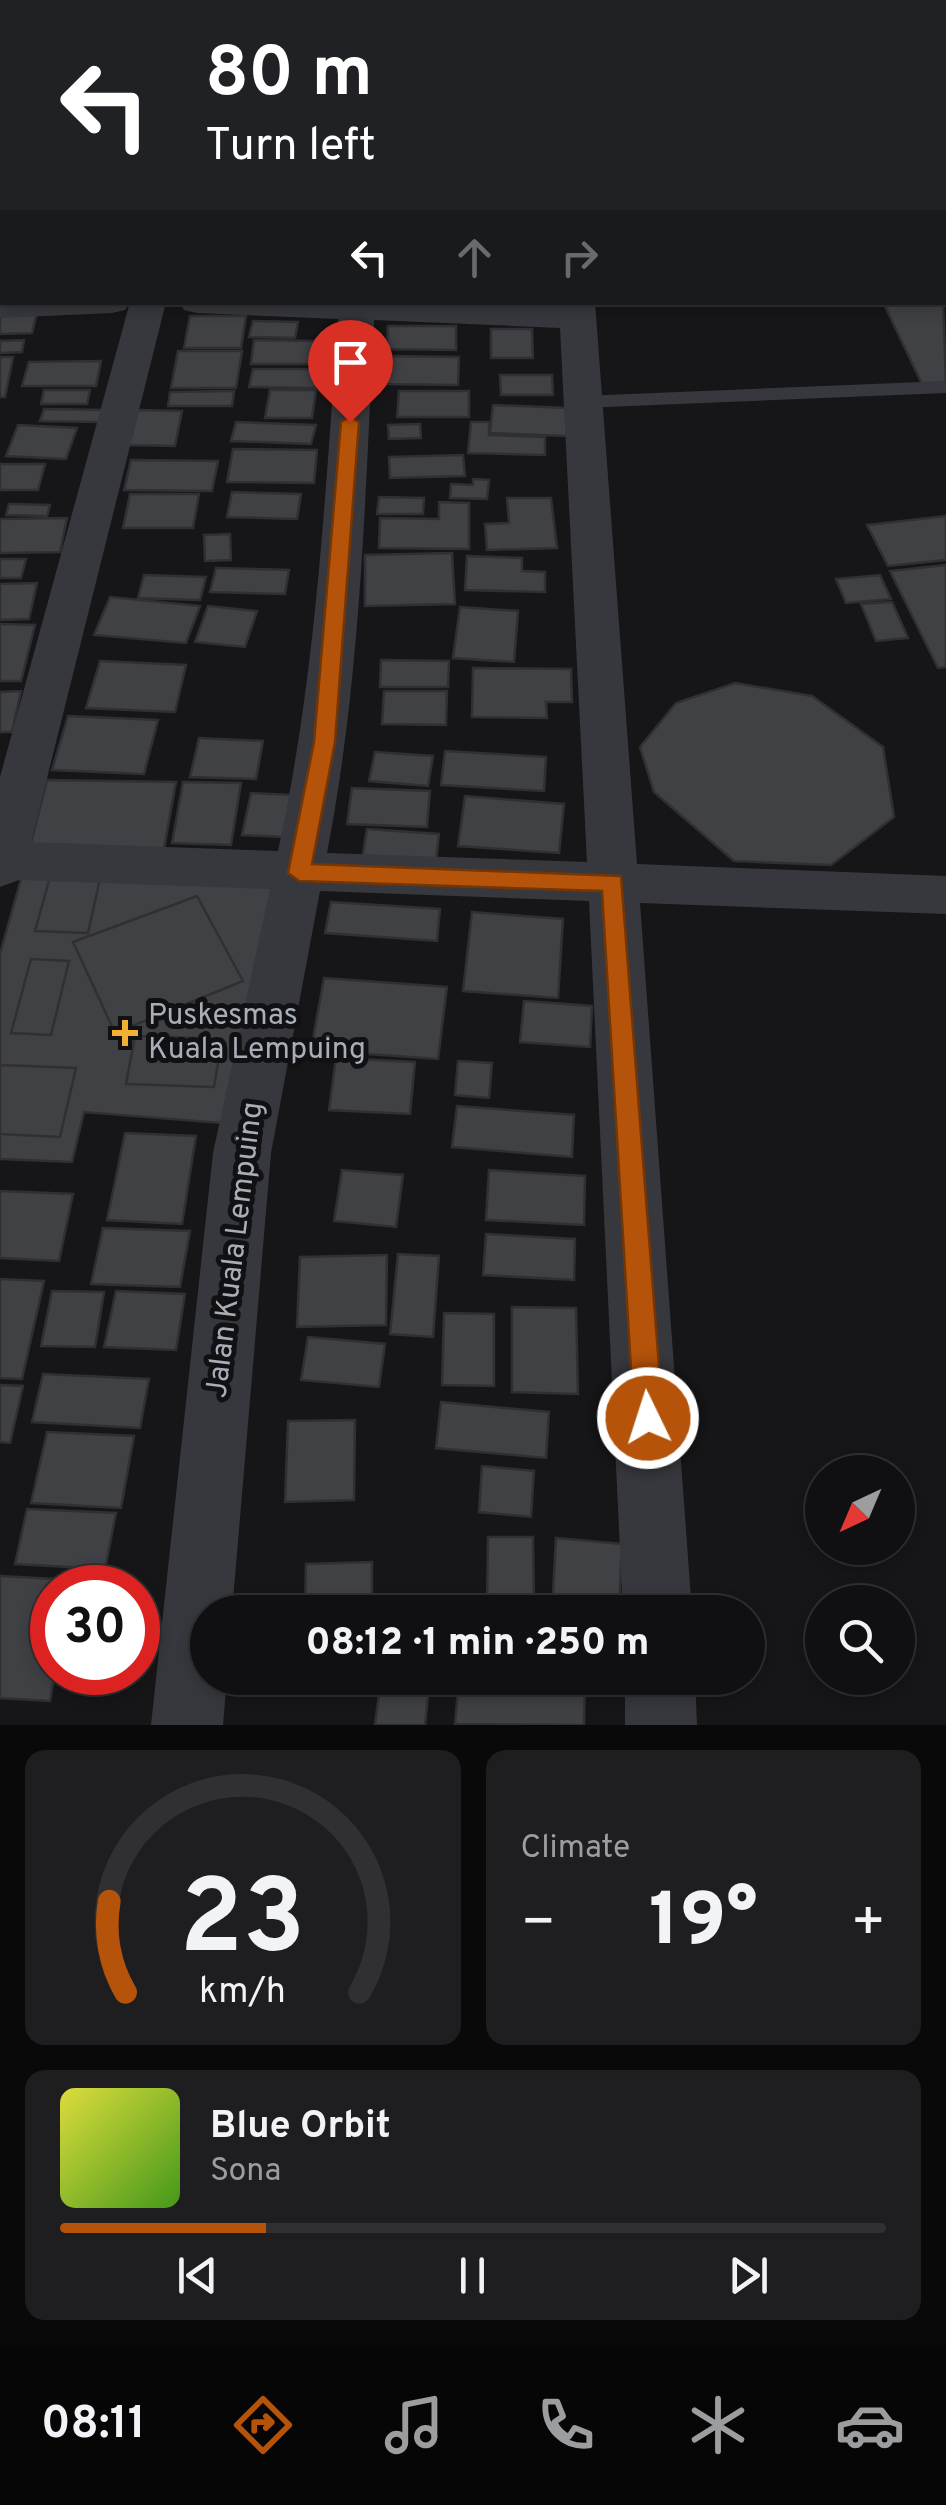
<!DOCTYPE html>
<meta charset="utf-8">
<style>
:root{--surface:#101012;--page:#1e1e20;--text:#f1f3f6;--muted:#9c9d9f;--line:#303032;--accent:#b45309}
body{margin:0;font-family:Overpass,sans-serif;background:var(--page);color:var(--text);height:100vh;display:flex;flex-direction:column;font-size:38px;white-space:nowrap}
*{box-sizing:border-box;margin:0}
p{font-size:32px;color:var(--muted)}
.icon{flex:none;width:55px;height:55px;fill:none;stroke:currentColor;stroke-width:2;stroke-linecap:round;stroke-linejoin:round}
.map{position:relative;height:1725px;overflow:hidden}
.details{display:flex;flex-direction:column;gap:25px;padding:25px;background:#09090a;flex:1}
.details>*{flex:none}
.hud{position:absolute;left:0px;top:0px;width:948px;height:305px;box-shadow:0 5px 15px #0003,0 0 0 2px var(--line);background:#202124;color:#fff;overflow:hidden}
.needle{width:65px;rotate:224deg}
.controls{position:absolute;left:805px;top:1455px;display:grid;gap:20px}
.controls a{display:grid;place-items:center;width:110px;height:110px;border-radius:50%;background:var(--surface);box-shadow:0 5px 15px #0003,0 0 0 2px var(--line);font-size:50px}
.speed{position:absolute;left:30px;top:1565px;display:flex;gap:20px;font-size:50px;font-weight:700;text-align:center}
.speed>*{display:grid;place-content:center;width:130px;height:130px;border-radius:50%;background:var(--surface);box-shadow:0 5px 15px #0003,0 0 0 2px var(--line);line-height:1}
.speed .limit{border:15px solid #d22;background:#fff;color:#111}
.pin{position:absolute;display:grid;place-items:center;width:85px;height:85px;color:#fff;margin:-102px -42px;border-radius:50% 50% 50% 0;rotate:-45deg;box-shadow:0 0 10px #0007}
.pin .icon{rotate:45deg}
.me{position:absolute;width:110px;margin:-55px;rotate:356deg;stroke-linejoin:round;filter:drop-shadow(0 0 8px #0008)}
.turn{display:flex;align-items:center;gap:35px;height:210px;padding:0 40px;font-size:45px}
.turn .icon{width:130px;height:130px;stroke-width:2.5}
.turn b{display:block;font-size:70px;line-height:85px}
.lanes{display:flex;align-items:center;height:95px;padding:0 40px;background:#0003;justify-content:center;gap:50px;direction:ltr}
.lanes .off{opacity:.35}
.big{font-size:75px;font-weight:800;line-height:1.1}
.details .card{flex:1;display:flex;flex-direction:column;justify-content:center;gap:15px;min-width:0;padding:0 35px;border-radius:20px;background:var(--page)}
.details .dial{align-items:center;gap:0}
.dial svg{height:260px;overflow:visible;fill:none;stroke:var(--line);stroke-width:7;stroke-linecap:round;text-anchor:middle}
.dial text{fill:var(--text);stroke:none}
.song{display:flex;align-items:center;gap:30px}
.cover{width:120px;height:120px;border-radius:15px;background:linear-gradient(135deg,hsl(60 70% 55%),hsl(100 70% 35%))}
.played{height:10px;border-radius:5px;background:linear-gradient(90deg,var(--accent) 25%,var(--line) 25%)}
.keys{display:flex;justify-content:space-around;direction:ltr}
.heat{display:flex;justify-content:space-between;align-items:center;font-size:55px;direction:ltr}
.details .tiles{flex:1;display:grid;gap:25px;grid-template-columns:1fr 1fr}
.card:last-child{grid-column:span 2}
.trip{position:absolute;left:190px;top:1595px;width:575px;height:100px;border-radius:50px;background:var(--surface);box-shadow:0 5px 15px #0003,0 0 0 2px var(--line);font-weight:800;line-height:100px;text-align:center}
.tabs{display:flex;height:160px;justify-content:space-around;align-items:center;background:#060607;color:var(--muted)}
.tabs .icon{width:70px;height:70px}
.tabs .current{color:var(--accent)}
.tabs b{font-size:45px;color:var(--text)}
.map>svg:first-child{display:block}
</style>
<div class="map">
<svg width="946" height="1725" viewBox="0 0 946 1725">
<rect width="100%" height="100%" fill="#161618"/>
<!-- building -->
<g fill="#404145" stroke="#303034" stroke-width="2.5">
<path d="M482 302H565V313L481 310Z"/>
<path d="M883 302H943L946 382 922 384Z"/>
<path d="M0 312H37L32 333 0 334Z"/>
<path d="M190 316H246L241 348H184Z"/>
<path d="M253 321 298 322 295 338 249 337Z"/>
<path d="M388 326H456V350L387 349Z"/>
<path d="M491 329H532L533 358H491Z"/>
<path d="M24 340 22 352 0 353V341Z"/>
<path d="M254 340 315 341 312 364H251Z"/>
<path d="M178 351H242L236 388H171Z"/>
<path d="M386 356 459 357 458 385 384 384Z"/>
<path d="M0 357H13L5 397H0Z"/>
<path d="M101 361 96 386H22L29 362Z"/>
<path d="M253 369H317L315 388 249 387Z"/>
<path d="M500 375H552L553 395H501Z"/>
<path d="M44 390H90L87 404H41Z"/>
<path d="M270 390H316L312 418H265Z"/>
<path d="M234 391 232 406H168L170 392Z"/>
<path d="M399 391H469V417H397Z"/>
<path d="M493 405 568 408 567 436 490 433Z"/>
<path d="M44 409 103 410 100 422 40 421Z"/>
<path d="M138 410 182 411 175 446 129 445Z"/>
<path d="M236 422 316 425 311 444 231 441Z"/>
<path d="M471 422H489V435L545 437V455L468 453Z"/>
<path d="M420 424 421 438 389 439 388 425Z"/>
<path d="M18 425 77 428 66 459 6 456Z"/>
<path d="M233 449 317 450 314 483 227 482Z"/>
<path d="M463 455 465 476 390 478 389 457Z"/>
<path d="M131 460 218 461 212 491 124 490Z"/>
<path d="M0 464H45L38 490H0Z"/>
<path d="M473 479 489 480 487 499 450 498 451 484 473 485Z"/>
<path d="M232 492 301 494 297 519 227 517Z"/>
<path d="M130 494H199L193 528H123Z"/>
<path d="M379 497 424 498 423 514H377Z"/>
<path d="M507 498H551L557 548 487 550 485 524 509 523Z"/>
<path d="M439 502 469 503V549L379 548 380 518 439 519Z"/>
<path d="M9 504 50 505 47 516 6 515Z"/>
<path d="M946 516V560L888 566 867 525Z"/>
<path d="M67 518 60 552 0 553V519Z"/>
<path d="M230 534 231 560 205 561 204 535Z"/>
<path d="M452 553 455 604 365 606V555Z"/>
<path d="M467 556 522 558V571L545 572V592L465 590Z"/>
<path d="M0 559H26L21 578H0Z"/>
<path d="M946 565V667L938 668 890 571Z"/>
<path d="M216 568 289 570 285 594 210 592Z"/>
<path d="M144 575 206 577 200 600 138 598Z"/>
<path d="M880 575 891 599 846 603 836 579Z"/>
<path d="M37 583 29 619 0 620V584Z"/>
<path d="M110 597 200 606 186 643 94 635Z"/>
<path d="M892 602 908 638 876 641 861 604Z"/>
<path d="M208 606 257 611 245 647 195 642Z"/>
<path d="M460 607 518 611 514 662 453 658Z"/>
<path d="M0 624 35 625 21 681H0Z"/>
<path d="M381 660 449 661 448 687H380Z"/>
<path d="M100 661 186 665 175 712 86 708Z"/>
<path d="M473 668 571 669 572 702H546L547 718 472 717Z"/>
<path d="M735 683 812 696 883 747 894 817 831 865 734 861 654 792 640 747 676 703Z"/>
<path d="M21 691 12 732H0V692Z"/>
<path d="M384 691H447L446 725 382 724Z"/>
<path d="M68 716 158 720 144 774 52 770Z"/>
<path d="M199 738 263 741 256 779 190 777Z"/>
<path d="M445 751 546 757 544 791 441 785Z"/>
<path d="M375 752 433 756 428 786 369 781Z"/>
<path d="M47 780 176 782 163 854 29 851Z"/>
<path d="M183 782 241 783 231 845 172 843Z"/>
<path d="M352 788 430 791 427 827 347 824Z"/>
<path d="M251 793 292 795 283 837 242 835Z"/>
<path d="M465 796 564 804 559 853 458 846Z"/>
<path d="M367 829 439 834 435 871 361 866Z"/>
<path d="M24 868 276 883 234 1124 84 1112 72 1162 0 1159V954Z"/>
<path d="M50 877 100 879 88 933 35 931Z"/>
<path d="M197 896 243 981 115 1033 73 942Z"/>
<path d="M331 902 440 909 437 941 325 933Z"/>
<path d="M472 912 563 919 558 998 463 991Z"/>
<path d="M31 959 69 961 51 1035 11 1033Z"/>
<path d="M324 978 447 987 438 1059 311 1050Z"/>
<path d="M524 1001 592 1006 590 1047 520 1042Z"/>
<path d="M135 1036 222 1039 214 1087 126 1084Z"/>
<path d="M336 1058 415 1062 410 1114 329 1110Z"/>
<path d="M458 1061 492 1063 489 1098 455 1095Z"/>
<path d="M0 1065 76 1068 60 1137 0 1134Z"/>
<path d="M457 1106 574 1115 572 1157 452 1147Z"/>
<path d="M125 1133 196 1136 182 1224 107 1220Z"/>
<path d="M342 1170 403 1175 396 1227 334 1221Z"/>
<path d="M489 1170 585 1176 584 1225 486 1220Z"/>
<path d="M0 1191 73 1194 59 1261 0 1258Z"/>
<path d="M103 1228 190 1231 180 1287 91 1284Z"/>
<path d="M486 1234 575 1239 574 1280 483 1275Z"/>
<path d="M398 1254 439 1256 433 1337 390 1334Z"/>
<path d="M387 1255 386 1325 297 1327 300 1257Z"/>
<path d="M0 1279 44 1281 22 1379 0 1378Z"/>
<path d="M52 1291 104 1292 95 1347 41 1346Z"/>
<path d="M116 1291 185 1294 176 1350 104 1347Z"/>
<path d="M512 1307 576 1308 578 1394 512 1392Z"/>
<path d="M444 1313 494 1314V1386L442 1385Z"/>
<path d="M308 1337 385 1344 379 1387 301 1380Z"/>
<path d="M43 1374 149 1379 140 1428 32 1422Z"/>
<path d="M0 1385 23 1386 10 1443 0 1442Z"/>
<path d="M441 1402 549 1412 546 1458 436 1448Z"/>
<path d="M355 1420 354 1500 285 1502 288 1421Z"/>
<path d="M47 1432 134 1436 121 1508 31 1503Z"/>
<path d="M482 1466 534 1471 531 1517 479 1512Z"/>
<path d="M27 1509 116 1513 105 1569 15 1564Z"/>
<path d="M488 1537H533L534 1607 487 1605Z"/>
<path d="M556 1538 622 1544 619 1612H552Z"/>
<path d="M372 1562V1612H305L306 1564Z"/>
<path d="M0 1576 73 1580 72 1588H52L55 1672 50 1701 0 1698Z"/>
<path d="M381 1678H430L425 1725H375Z"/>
<path d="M459 1678H585L584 1725 455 1724Z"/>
</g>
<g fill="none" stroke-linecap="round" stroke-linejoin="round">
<!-- service -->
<g fill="#37383d" fill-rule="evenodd">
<rect x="945" y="202" width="1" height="10"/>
<path d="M946 381V393L582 408 572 402 582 396Z"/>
</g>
<!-- minor -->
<g fill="#37383d" fill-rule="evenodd">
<rect x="371" y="0" width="28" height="2"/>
<path d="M557 0H585L586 2H558Z"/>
<path d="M2 145V171L0 172V146Z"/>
<path d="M0 296 2 302H130L125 310 112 313 0 318Z"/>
<path d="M130 302H166L31 842 278 851C316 676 325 498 338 319L197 313 184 310 179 302 559 306V302H595L637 864 946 876V914L640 903 692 1612H623L589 901 320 891 271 1153 232 1612H208V1678H227L223 1725H151L213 1153 270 889 19 880 0 887V777ZM374 320 560 328 587 862 327 853C361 677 365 499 374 320Z"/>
<path d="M625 1678H695L697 1725H625Z"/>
</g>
</g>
<!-- route -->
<path fill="#b45309" stroke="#753606" stroke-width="2.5" d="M350 417 359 422 335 742 312 864 621 876 663 1418 659 1428 648 1433 638 1428 634 1418 602 891 299 881 288 873 314 742 341 422Z"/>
<!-- markers -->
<path fill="#f2b134" stroke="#111113" stroke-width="4" d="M120 1018h10v10h10v10h-10v10h-10v-10h-10v-10h10z"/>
<g text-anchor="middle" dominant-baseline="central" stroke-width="10" stroke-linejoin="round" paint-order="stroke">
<!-- poi labels -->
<g font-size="30" fill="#a8adb8" stroke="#111113" text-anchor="start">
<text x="148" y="1016">Puskesmas<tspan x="148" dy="34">Kuala Lempuing</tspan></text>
</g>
<!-- street labels -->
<g font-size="30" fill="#a8adb8" stroke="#111113">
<text transform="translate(236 1250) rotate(-83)">Jalan Kuala Lempuing</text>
</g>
</g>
</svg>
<div class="controls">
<a><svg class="needle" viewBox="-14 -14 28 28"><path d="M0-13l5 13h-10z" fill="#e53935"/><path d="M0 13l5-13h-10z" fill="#9c9d9f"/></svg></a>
<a><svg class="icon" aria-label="search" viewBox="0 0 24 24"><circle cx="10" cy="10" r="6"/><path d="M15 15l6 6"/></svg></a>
</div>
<div class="speed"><div class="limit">30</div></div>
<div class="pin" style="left:350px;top:422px;background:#d93025"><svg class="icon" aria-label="arrive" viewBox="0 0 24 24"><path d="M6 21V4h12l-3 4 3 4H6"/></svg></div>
<svg class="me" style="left:648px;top:1418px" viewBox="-20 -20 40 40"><circle r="17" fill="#b45309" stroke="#fff" stroke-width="3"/><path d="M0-11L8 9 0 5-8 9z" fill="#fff"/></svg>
<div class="trip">08:12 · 1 min · 250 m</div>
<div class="hud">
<div class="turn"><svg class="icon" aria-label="left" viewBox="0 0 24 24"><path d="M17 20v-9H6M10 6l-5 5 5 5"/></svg><div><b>80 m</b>Turn left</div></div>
<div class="lanes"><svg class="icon" aria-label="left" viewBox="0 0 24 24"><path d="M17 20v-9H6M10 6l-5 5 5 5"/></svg><svg class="icon off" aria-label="ahead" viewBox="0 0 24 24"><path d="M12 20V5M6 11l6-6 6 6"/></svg><svg class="icon off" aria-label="right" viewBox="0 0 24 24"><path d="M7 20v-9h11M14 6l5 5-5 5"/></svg></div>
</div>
</div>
<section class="details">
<div class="tiles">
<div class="card dial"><svg viewBox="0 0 100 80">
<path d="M14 69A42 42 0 1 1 86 69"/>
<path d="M14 69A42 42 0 0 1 9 41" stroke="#b45309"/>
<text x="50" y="56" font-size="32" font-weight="700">23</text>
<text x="50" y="72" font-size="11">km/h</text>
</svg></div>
<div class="card"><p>Climate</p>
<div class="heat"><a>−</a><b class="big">19°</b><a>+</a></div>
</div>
<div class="card">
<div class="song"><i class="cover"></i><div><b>Blue Orbit</b><p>Sona</p></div></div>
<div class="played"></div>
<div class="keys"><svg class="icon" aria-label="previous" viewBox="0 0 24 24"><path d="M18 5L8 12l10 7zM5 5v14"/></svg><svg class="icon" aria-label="pause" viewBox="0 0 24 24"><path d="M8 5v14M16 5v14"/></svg><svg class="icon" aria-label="next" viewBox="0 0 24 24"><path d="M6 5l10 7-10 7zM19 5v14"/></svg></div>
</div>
</div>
</section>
<nav class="tabs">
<b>08:11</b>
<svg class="icon current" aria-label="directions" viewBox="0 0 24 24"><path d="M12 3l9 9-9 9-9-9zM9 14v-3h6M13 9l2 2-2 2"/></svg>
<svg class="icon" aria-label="music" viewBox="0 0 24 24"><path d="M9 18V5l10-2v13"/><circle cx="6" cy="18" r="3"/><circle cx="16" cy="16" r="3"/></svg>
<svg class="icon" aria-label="phone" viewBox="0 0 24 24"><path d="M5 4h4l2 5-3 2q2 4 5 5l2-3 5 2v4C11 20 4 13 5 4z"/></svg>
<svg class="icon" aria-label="climate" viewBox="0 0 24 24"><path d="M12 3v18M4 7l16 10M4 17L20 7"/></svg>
<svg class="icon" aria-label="car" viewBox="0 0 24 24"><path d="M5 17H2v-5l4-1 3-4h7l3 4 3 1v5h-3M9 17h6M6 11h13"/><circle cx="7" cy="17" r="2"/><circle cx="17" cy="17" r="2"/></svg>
</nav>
